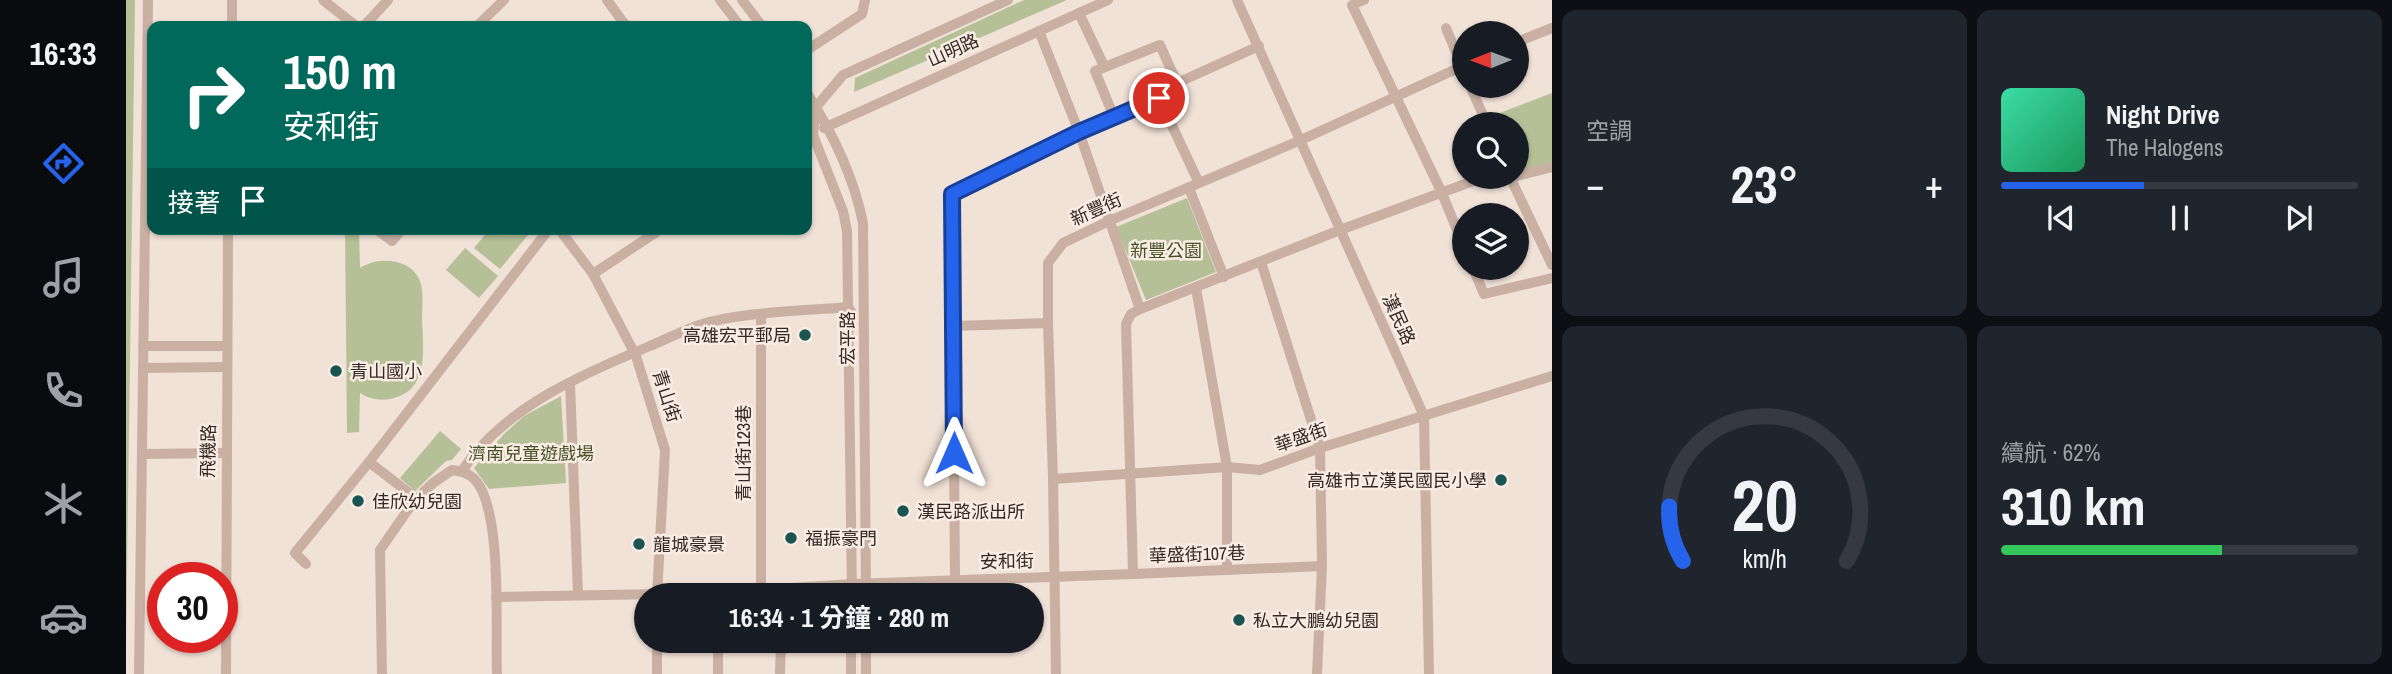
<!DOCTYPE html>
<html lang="zh-TW">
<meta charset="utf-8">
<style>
:root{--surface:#171b24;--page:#20242c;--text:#f1f3f6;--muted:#9ea1a6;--line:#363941;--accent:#2563eb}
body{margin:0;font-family:"Archivo Narrow","Noto Sans TC",sans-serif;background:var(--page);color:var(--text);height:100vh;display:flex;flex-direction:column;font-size:26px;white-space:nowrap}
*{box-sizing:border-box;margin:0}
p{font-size:23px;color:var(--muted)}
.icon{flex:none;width:38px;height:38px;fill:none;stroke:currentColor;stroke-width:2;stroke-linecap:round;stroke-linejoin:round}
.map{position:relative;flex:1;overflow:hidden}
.details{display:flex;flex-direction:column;gap:10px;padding:10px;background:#0d0f14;width:840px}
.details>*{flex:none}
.guide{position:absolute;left:21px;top:21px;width:665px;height:214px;border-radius:14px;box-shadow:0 2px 5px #0004;background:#00695c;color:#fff;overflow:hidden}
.needle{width:46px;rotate:269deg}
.tools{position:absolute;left:1326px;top:21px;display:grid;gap:14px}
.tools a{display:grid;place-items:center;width:77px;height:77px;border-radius:50%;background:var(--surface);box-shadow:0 2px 5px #0004;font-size:35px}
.speed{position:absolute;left:21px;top:562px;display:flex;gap:14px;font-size:35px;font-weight:700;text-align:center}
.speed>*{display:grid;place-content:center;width:91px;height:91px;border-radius:50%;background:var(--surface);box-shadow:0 2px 5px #0004;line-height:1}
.speed .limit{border:10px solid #d22;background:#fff;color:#111}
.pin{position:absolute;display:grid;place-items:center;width:60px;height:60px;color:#fff;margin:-30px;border:4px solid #fff;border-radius:50%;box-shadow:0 2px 7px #0007}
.me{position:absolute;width:77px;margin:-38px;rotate:0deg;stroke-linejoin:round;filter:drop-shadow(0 0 5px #0008)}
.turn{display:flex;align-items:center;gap:24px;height:147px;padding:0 21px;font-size:32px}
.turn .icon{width:91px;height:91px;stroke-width:2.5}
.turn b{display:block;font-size:49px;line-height:60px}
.then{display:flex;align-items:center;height:66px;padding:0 21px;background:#0003;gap:14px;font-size:26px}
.big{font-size:52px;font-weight:700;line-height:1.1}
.details .widget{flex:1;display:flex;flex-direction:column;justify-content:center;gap:10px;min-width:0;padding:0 24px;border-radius:14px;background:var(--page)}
.details .dial{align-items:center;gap:0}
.dial svg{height:182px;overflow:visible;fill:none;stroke:var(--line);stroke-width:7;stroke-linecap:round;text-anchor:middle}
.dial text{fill:var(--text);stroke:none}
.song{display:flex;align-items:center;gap:21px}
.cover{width:84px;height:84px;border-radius:10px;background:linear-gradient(135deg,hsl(160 70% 55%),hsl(150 70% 35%))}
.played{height:7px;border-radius:4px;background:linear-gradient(90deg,var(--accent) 40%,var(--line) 40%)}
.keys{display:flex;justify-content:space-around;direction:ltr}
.heat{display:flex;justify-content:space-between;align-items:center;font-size:38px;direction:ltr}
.charge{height:10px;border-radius:5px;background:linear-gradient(90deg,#34c759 62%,var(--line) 0)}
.details .tiles{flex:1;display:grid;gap:10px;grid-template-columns:repeat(2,1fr)}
.trip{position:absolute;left:508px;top:583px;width:410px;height:70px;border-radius:35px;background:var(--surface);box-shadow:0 2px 5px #0004;font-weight:700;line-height:70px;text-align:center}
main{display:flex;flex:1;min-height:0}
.tabs{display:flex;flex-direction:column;width:126px;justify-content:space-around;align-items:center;background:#090b0e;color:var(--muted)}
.tabs .icon{width:49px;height:49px}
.tabs .selected{color:var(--accent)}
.tabs b{font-size:32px;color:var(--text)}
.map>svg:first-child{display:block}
</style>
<main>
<nav class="tabs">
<b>16:33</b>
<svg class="icon selected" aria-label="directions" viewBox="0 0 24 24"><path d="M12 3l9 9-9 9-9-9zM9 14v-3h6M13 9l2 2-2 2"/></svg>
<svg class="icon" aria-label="music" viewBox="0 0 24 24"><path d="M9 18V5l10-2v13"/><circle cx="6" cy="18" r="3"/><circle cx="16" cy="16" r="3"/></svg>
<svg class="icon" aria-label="phone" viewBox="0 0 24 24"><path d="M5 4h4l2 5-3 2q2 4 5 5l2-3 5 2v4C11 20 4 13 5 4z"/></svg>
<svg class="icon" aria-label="climate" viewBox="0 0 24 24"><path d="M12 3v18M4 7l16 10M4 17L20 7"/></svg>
<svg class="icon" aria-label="car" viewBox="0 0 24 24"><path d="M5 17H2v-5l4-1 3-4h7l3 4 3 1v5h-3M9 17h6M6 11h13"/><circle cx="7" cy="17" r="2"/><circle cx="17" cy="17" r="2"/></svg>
</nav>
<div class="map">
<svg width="1426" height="674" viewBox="0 0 1426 674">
<rect width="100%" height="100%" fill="#f1e2d7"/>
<!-- green -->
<g fill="#b6c097">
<path d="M0 0H9L0 646Z"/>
<path d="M898 0H941L728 92 729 78Z"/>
<path d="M1426 93V163L1391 171V124H1366L1363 117Z"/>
<path d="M1061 198 1090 272 1020 300 990 227Z"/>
<path d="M219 229H233L234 268C252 256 285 258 294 281 298 292 296 307 296 319 297 349 304 392 264 399 253 401 243 399 234 393L233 432 221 433Z"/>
<path d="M364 229H407L374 269 348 248Z"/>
<path d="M339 248 372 276 353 298 320 270Z"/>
<path d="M435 396 440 483 363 489 348 468 378 434 398 416Z"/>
<path d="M314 431 335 449 326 460 320 461 289 491 274 478Z"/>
</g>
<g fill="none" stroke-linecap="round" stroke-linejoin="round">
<!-- minor -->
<g stroke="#c9b0a3" stroke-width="10">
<path d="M197 0 230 26"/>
<path d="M481 0 500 26"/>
<path d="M594 0 614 26"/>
<path d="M616 0 636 26"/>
<path d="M1111 0 1298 416 1303 674"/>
<path d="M1238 0 1226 5 1315 191 1339 249"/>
<path d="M953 13 978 66"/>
<path d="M106 26V0"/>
<path d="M238 26 262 0"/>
<path d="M351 26 378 0"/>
<path d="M1320 28 1339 74"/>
<path d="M913 31 953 132 1014 309"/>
<path d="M1391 42 1426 28"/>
<path d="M681 50 736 14 739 0"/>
<path d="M1344 86 1361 124"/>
<path d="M681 93C706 132 728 178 737 223L740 595"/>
<path d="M1033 98 1051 83 1133 46"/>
<path d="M988 117 969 71 1034 45 1051 83"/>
<path d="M681 126 687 135 717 211 721 231 726 595"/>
<path d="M698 128 982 0"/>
<path d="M687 135 690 107 717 75 882 0"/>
<path d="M1391 176 1426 167"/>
<path d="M1384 177 1426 265"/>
<path d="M1063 188 1098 277"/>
<path d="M250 229 266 241 276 229"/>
<path d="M433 229 467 274 510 356 539 450 531 595"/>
<path d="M1135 262 1194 448 1196 566 1191 674"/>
<path d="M1347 268 1358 294 1426 278"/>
<path d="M467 274 535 229"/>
<path d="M1070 288 1101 467V570"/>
<path d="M635 315V590"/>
<path d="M826 326 922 323"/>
<path d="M17 346H101"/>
<path d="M17 368 101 367"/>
<path d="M444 383 452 595"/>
<path d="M16 454 100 453"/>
<path d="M243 462 423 229"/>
<path d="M336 471C377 408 456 374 524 346 540 339 557 331 573 325 614 312 678 311 722 307L725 311"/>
<path d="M927 479 1101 467 1134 470 1194 448 1426 376"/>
<path d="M180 564 169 553 243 462 291 499"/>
<path d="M1196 566 1007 574 1000 324 1005 314 1014 309 1214 230 1358 177"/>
<path d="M829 580 826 194 953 132 1033 98 1073 183"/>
<path d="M370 597 591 593 726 584 1007 574"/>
<path d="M531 640V674"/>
<path d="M592 640V674"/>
<path d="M13 674 22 0"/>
<path d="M100 674 102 229"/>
<path d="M256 674 254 550 288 501 307 483 326 470C333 471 340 472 346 477 378 502 369 633 371 674"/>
<path d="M654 674 655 640"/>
<path d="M725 674V640"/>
<path d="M740 674V640"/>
<path d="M930 674 927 479 922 323V263L937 243 983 221 1175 140 1339 65"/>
</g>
</g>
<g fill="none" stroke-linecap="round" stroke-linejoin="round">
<defs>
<path id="route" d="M828 453 826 194 953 132 1033 98"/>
</defs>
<!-- route casing -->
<use href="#route" stroke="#184099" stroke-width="18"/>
<!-- route -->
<use href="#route" stroke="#2563eb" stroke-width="12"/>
</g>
<!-- markers -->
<g fill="#1b5552" stroke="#f9ece3" stroke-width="2.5">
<circle cx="679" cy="335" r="7"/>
<circle cx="210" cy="371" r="7"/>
<circle cx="1375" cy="480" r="7"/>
<circle cx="232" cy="501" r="7"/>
<circle cx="777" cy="511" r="7"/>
<circle cx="665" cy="538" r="7"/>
<circle cx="513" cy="544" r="7"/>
<circle cx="1113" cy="620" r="7"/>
</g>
<g text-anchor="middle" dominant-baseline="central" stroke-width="5" stroke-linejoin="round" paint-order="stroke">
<!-- street labels -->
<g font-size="18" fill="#342825" stroke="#f9ece3">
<text transform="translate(827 50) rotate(-24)">山明路</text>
<text transform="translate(970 209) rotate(-24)">新豐街</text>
<text transform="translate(1273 319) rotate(66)">漢民路</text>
<text transform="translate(721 338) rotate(-90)">宏平路</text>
<text transform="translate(541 396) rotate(72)">青山街</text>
<text transform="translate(1175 437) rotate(-19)">華盛街</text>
<text transform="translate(82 451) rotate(-89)">飛機路</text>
<text transform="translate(617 453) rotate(-90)">青山街123巷</text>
<text transform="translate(1071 554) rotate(-2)">華盛街107巷</text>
<text transform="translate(881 561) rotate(-1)">安和街</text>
</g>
<!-- park labels -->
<g font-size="18" fill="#475229" stroke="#f9ece3">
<text x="1040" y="250">新豐公園</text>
<text x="405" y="453">濟南兒童遊戲場</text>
</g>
<!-- poi labels -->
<g font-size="18" fill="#342825" stroke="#f9ece3" text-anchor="start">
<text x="665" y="335" text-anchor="end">高雄宏平郵局</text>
<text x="224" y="371">青山國小</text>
<text x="1361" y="480" text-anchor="end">高雄市立漢民國民小學</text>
<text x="246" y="501">佳欣幼兒園</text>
<text x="791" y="511">漢民路派出所</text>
<text x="679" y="538">福振豪門</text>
<text x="527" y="544">龍城豪景</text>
<text x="1127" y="620">私立大鵬幼兒園</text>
</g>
</g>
</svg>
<div class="tools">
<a><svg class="needle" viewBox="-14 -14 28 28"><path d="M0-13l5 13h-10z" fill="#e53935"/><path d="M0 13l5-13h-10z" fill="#9ea1a6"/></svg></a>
<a><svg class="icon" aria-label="search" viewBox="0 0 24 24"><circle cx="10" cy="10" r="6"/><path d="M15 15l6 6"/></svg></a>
<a><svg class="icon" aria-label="layers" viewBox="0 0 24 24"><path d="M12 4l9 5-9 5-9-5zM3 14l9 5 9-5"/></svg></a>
</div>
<div class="speed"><div class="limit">30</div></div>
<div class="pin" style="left:1033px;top:98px;background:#d93025"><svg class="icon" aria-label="arrive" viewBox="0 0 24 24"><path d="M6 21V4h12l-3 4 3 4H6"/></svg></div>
<svg class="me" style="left:828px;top:453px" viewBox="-20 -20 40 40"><path d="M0-17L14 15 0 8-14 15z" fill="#2563eb" stroke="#fff" stroke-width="4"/></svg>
<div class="trip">16:34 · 1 分鐘 · 280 m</div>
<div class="guide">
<div class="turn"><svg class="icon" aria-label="right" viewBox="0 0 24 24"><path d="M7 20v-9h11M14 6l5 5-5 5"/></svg><div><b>150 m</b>安和街</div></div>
<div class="then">接著<svg class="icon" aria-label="arrive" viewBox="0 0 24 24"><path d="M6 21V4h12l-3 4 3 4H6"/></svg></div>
</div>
</div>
<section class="details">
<div class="tiles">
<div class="widget"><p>空調</p>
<div class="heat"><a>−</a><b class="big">23°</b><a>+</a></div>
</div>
<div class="widget">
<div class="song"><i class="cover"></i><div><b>Night Drive</b><p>The Halogens</p></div></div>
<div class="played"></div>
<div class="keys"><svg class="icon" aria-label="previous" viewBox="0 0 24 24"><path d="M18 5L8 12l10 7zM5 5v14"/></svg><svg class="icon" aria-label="pause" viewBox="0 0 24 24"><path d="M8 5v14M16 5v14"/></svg><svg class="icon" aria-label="next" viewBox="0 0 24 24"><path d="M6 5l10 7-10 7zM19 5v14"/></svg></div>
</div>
<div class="widget dial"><svg viewBox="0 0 100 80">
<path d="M14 69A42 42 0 1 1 86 69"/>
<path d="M14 69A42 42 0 0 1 8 45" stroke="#2563eb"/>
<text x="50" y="56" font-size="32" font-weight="700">20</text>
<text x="50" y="72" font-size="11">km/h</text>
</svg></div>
<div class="widget"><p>續航 · 62%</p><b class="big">310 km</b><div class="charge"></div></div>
</div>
</section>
</main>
